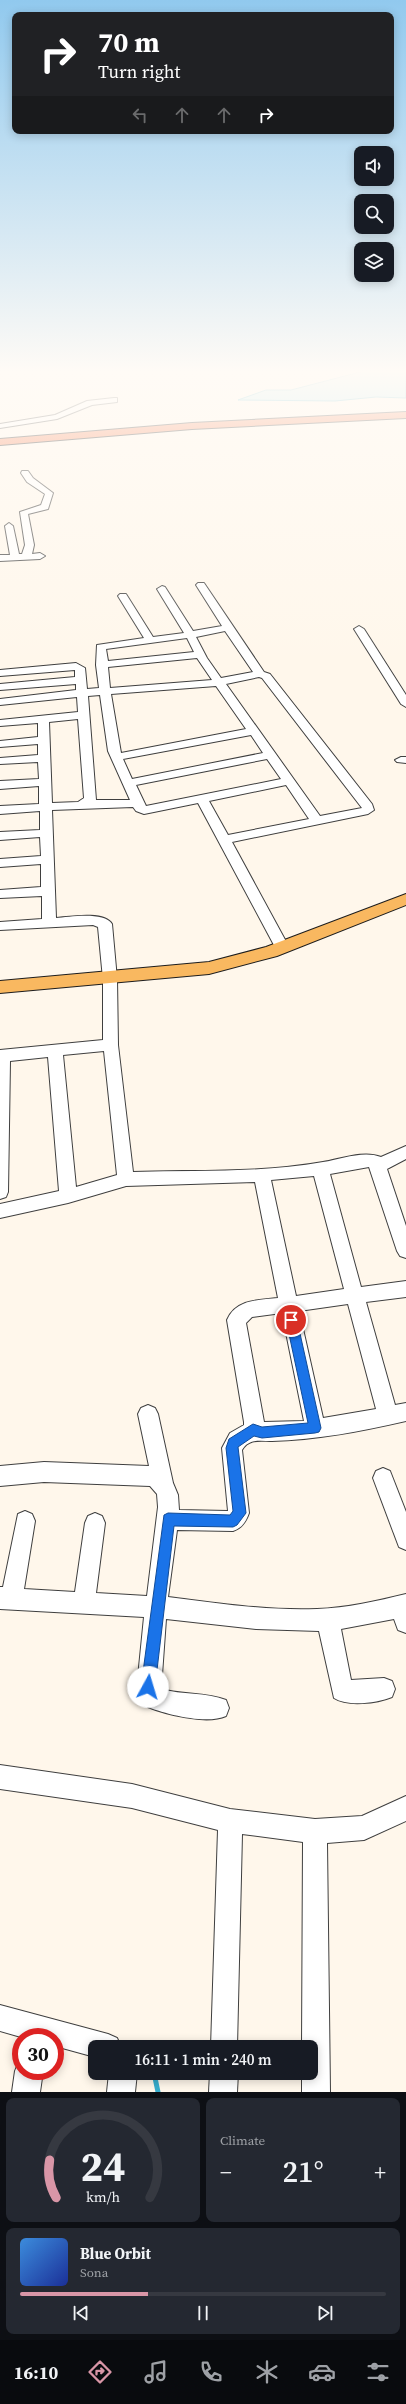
<!DOCTYPE html>
<meta charset="utf-8">
<style>
:root{--surface:#171b24;--page:#242831;--text:#f1f3f6;--muted:#9ea1a6;--line:#363941;--accent:#d996a7}
body{margin:0;font-family:"Source Serif 4",serif;background:var(--page);color:var(--text);height:100vh;display:flex;flex-direction:column;font-size:15px;white-space:nowrap}
*{box-sizing:border-box;margin:0}
p{font-size:13px;color:var(--muted)}
.icon{flex:none;width:22px;height:22px;fill:none;stroke:currentColor;stroke-width:2;stroke-linecap:round;stroke-linejoin:round}
.map{position:relative;height:2092px;overflow:hidden}
.panel{display:flex;flex-direction:column;gap:6px;padding:6px;background:#0d0f14;flex:1}
.panel>*{flex:none}
.top-card{position:absolute;left:12px;top:12px;width:382px;height:122px;border-radius:8px;box-shadow:0 2px 10px #0003;background:#202124;color:#fff;overflow:hidden}
.controls{position:absolute;left:354px;top:146px;display:grid;gap:8px}
.controls a{display:grid;place-items:center;width:40px;height:40px;border-radius:8px;background:var(--surface);box-shadow:0 2px 10px #0003;font-size:20px}
.speed{position:absolute;left:12px;top:2028px;display:flex;gap:8px;font-size:20px;font-weight:700;text-align:center}
.speed>*{display:grid;place-content:center;width:52px;height:52px;border-radius:50%;background:var(--surface);box-shadow:0 2px 10px #0003;line-height:1}
.speed .limit{border:6px solid #d22;background:#fff;color:#111}
.pin{position:absolute;display:grid;place-items:center;width:34px;height:34px;color:#fff;margin:-17px;border:2px solid #fff;border-radius:50%;box-shadow:0 1px 4px #0007}
.me{position:absolute;width:44px;margin:-22px;rotate:6deg;stroke-linejoin:round;filter:drop-shadow(0 0 3px #0008)}
.turn{display:flex;align-items:center;gap:14px;height:84px;padding:0 20px;font-size:18px}
.turn .icon{width:52px;height:52px;stroke-width:2.5}
.turn b{display:block;font-size:28px;line-height:34px}
.lanes{display:flex;align-items:center;height:38px;padding:0 20px;background:#0003;justify-content:center;gap:20px;direction:ltr}
.lanes .off{opacity:.35}
.big{font-size:30px;font-weight:600;line-height:1.1}
.panel .tile{flex:1;display:flex;flex-direction:column;justify-content:center;gap:6px;min-width:0;padding:0 14px;border-radius:8px;background:var(--page)}
.panel .dial{align-items:center;gap:0}
.dial svg{height:104px;overflow:visible;fill:none;stroke:var(--line);stroke-width:7;stroke-linecap:round;text-anchor:middle}
.dial text{fill:var(--text);stroke:none}
.song{display:flex;align-items:center;gap:12px}
.cover{width:48px;height:48px;border-radius:6px;background:linear-gradient(135deg,hsl(210 70% 55%),hsl(230 70% 35%))}
.played{height:4px;border-radius:2px;background:linear-gradient(90deg,var(--accent) 35%,var(--line) 35%)}
.keys{display:flex;justify-content:space-around;direction:ltr}
.heat{display:flex;justify-content:space-between;align-items:center;font-size:22px;direction:ltr}
.panel .tiles{flex:1;display:grid;gap:6px;grid-template-columns:1fr 1fr}
.tile:last-child{grid-column:span 2}
.trip{position:absolute;left:88px;top:2040px;width:230px;height:40px;border-radius:8px;background:var(--surface);box-shadow:0 2px 10px #0003;font-weight:600;line-height:40px;text-align:center}
.tab-bar{display:flex;height:64px;justify-content:space-around;align-items:center;background:#090b0e;color:var(--muted)}
.tab-bar .icon{width:28px;height:28px}
.tab-bar .on{color:var(--accent)}
.tab-bar b{font-size:18px;color:var(--text)}
.map>svg:first-child{display:block}
</style>
<div class="map">
<svg width="406" height="2092" viewBox="0 0 406 2092">
<rect width="100%" height="100%" fill="#fff7eb"/>
<!-- water -->
<path fill="#afe9f6" stroke="#36adcd" d="M406 370V398L376 397 335 401 238 400 266 390H291L364 371Z"/>
<g fill="none" stroke-linecap="round" stroke-linejoin="round">
<!-- stream -->
<path stroke="#36adcd" stroke-width="5" d="M154 2073 158 2092"/>
<defs>
<g id="minor">
<path d="M114 398H117V402L92 405 57 419 0 428V424L55 415 87 401Z"/>
<path d="M22 471H28L33 478 53 493 48 509 28 514 34 545 32 554 40 553 45 556 40 559 0 561V555H10L5 526 9 523 13 526 19 554H22L25 545 20 512 41 505 45 494 27 482 21 473Z"/>
<path d="M198 583H204L264 672 270 674 372 804 374 810 368 814 232 842 289 947 282 952 275 947 198 803 144 814 136 811 133 807 52 810 56 918C69 917 104 911 112 924L117 979 118 1045 133 1172C196 1170 261 1173 323 1162 341 1159 364 1150 381 1157L406 1146V1159L387 1169 406 1226V1258L400 1256 397 1251 369 1167 330 1174 361 1287 406 1281V1297L366 1302 395 1405 406 1403V1421C362 1431 317 1440 272 1441 260 1441 249 1438 242 1450L249 1513C246 1522 242 1528 233 1531L177 1530 168 1597C217 1603 267 1611 317 1609 347 1608 377 1601 406 1594V1633L398 1630 394 1619 341 1629 351 1680 384 1678 392 1681 395 1689 392 1697C377 1703 348 1707 334 1698L319 1631 256 1629 166 1619 161 1689C182 1695 206 1692 226 1700L229 1708 226 1716C206 1725 165 1714 145 1706L137 1687 144 1617 0 1609V1587H3L18 1514 25 1511 32 1514 35 1521 24 1589 75 1592 85 1523 88 1516 95 1513 102 1516 105 1523 96 1593 147 1596 158 1507 157 1494 150 1486 44 1482 0 1486V1466L44 1462 149 1466 138 1414 141 1408 148 1405 155 1408 158 1414 173 1483 178 1495 179 1510 228 1511 222 1448 230 1433 244 1425V1422L227 1320C236 1299 259 1300 278 1298L255 1182 126 1186 68 1203 0 1218V1204L59 1191 48 1057 10 1061 8 1192 6 1197 0 1199V1050L103 1040V979L98 927 93 925 0 930V922L42 919V896L0 898V890L41 887V864L0 867V859L41 856 40 837 0 840V832L40 830V811L0 814V806L39 804V786L0 789V781L39 779 38 762 0 764V758L38 755V744L0 747V741L38 737V723L0 726V720L78 712 77 697 0 705V699L76 690V684L0 690V684L75 677V670L0 676V670L76 663 85 668 87 689 99 688 96 665 97 645 144 638 118 596 120 594H126L153 637 184 633 157 589 162 586 165 587 193 631 222 626 196 585ZM225 631 253 672 221 678 207 658 196 637ZM187 638 194 652 108 661 106 649ZM197 658 212 680 110 688 108 667ZM259 677 262 678 362 808 320 816 226 684ZM216 686 246 729 121 753 111 694ZM100 695 108 751 130 800H96L88 696ZM78 719 84 798 78 802 52 803 49 722ZM251 735 263 753 132 779 123 759ZM267 759 281 779 146 806 136 785ZM286 785 309 819 228 835 209 801ZM104 1051 117 1175 76 1187 63 1055ZM314 1176 344 1289 296 1296 271 1180ZM348 1304 376 1409 323 1418 299 1311ZM282 1313 304 1421 264 1422 246 1323 252 1317Z"/>
<path d="M359 626 364 629 406 695V707L401 704 354 629Z"/>
<path d="M401 757H406V763L397 762 395 760Z"/>
<path d="M383 1468 390 1471 406 1512V1550L399 1547 373 1478 376 1471Z"/>
<path d="M0 1765 132 1784 230 1809 315 1819 362 1816 406 1796V1821L364 1840 327 1843 330 2092H302V2073H311V2047H302L303 1842 242 1834 237 2047H211L218 1830 132 1808 0 1789Z"/>
<path d="M0 2005 108 2034 117 2038 121 2047H95V2057L55 2046V2037H21L0 2031Z"/>
<path d="M19 2061H21V2071H43L40 2092H12L15 2071Z"/>
<path d="M109 2073H137L135 2092H107Z"/>
<path d="M210 2073H238L237 2092H209Z"/>
</g>
<path id="major" d="M406 894V905L277 956 209 974 0 993V981L209 962 266 947Z"/>
<path id="highway" d="M406 412V418L192 429 0 445V439L192 423Z"/>
</defs>
<!-- minor casing -->
<use href="#minor" stroke="#3f3f3f" stroke-width="2"/>
<!-- major casing -->
<use href="#major" stroke="#1d1d1d" stroke-width="2"/>
<!-- highway casing -->
<use href="#highway" stroke="#1d1d1d" stroke-width="2"/>
<!-- minor -->
<use href="#minor" fill="#fff" fill-rule="evenodd"/>
<!-- major -->
<use href="#major" fill="#f9b860" fill-rule="evenodd"/>
<!-- highway -->
<use href="#highway" fill="#f57f53" fill-rule="evenodd"/>
</g>
<!-- sky -->
<linearGradient id="sky" x2="0" y2="1"><stop stop-color="#91c9ee"/><stop offset="0.56" stop-color="#fffbf6"/><stop offset="1" stop-color="#fffbf6" stop-opacity="0"/></linearGradient>
<rect width="406" height="663" fill="url(#sky)"/>
<!-- route -->
<path fill="#1a73e8" stroke="#114b97" d="M291 1315 297 1320 321 1428 319 1432 315 1433 262 1438 254 1436 238 1447 246 1513 237 1525 233 1527 174 1526 155 1687 153 1692 148 1694 143 1692 141 1687 164 1515 168 1513 230 1515 233 1511 226 1448 229 1439 253 1424 262 1427 308 1423 286 1320Z"/>
</svg>
<div class="controls">
<a><svg class="icon" aria-label="sound" viewBox="0 0 24 24"><path d="M4 9h4l5-4v14l-5-4H4zM17 9q2 3 0 6"/></svg></a>
<a><svg class="icon" aria-label="search" viewBox="0 0 24 24"><circle cx="10" cy="10" r="6"/><path d="M15 15l6 6"/></svg></a>
<a><svg class="icon" aria-label="layers" viewBox="0 0 24 24"><path d="M12 4l9 5-9 5-9-5zM3 14l9 5 9-5"/></svg></a>
</div>
<div class="speed"><div class="limit">30</div></div>
<div class="pin" style="left:291px;top:1320px;background:#d93025"><svg class="icon" aria-label="arrive" viewBox="0 0 24 24"><path d="M6 21V4h12l-3 4 3 4H6"/></svg></div>
<svg class="me" style="left:148px;top:1687px" viewBox="-20 -20 40 40"><circle r="19" fill="#fff"/><path d="M0-13L10 11 0 6-10 11z" fill="#1a73e8"/></svg>
<div class="trip">16:11 · 1 min · 240 m</div>
<div class="top-card">
<div class="turn"><svg class="icon" aria-label="right" viewBox="0 0 24 24"><path d="M7 20v-9h11M14 6l5 5-5 5"/></svg><div><b>70 m</b>Turn right</div></div>
<div class="lanes"><svg class="icon off" aria-label="left" viewBox="0 0 24 24"><path d="M17 20v-9H6M10 6l-5 5 5 5"/></svg><svg class="icon off" aria-label="ahead" viewBox="0 0 24 24"><path d="M12 20V5M6 11l6-6 6 6"/></svg><svg class="icon off" aria-label="ahead" viewBox="0 0 24 24"><path d="M12 20V5M6 11l6-6 6 6"/></svg><svg class="icon" aria-label="right" viewBox="0 0 24 24"><path d="M7 20v-9h11M14 6l5 5-5 5"/></svg></div>
</div>
</div>
<section class="panel">
<div class="tiles">
<div class="tile dial"><svg viewBox="0 0 100 80">
<path d="M14 69A42 42 0 1 1 86 69"/>
<path d="M14 69A42 42 0 0 1 9 40" stroke="#d996a7"/>
<text x="50" y="56" font-size="32" font-weight="700">24</text>
<text x="50" y="72" font-size="11">km/h</text>
</svg></div>
<div class="tile"><p>Climate</p>
<div class="heat"><a>−</a><b class="big">21°</b><a>+</a></div>
</div>
<div class="tile">
<div class="song"><i class="cover"></i><div><b>Blue Orbit</b><p>Sona</p></div></div>
<div class="played"></div>
<div class="keys"><svg class="icon" aria-label="previous" viewBox="0 0 24 24"><path d="M18 5L8 12l10 7zM5 5v14"/></svg><svg class="icon" aria-label="pause" viewBox="0 0 24 24"><path d="M8 5v14M16 5v14"/></svg><svg class="icon" aria-label="next" viewBox="0 0 24 24"><path d="M6 5l10 7-10 7zM19 5v14"/></svg></div>
</div>
</div>
</section>
<nav class="tab-bar">
<b>16:10</b>
<svg class="icon on" aria-label="directions" viewBox="0 0 24 24"><path d="M12 3l9 9-9 9-9-9zM9 14v-3h6M13 9l2 2-2 2"/></svg>
<svg class="icon" aria-label="music" viewBox="0 0 24 24"><path d="M9 18V5l10-2v13"/><circle cx="6" cy="18" r="3"/><circle cx="16" cy="16" r="3"/></svg>
<svg class="icon" aria-label="phone" viewBox="0 0 24 24"><path d="M5 4h4l2 5-3 2q2 4 5 5l2-3 5 2v4C11 20 4 13 5 4z"/></svg>
<svg class="icon" aria-label="climate" viewBox="0 0 24 24"><path d="M12 3v18M4 7l16 10M4 17L20 7"/></svg>
<svg class="icon" aria-label="car" viewBox="0 0 24 24"><path d="M5 17H2v-5l4-1 3-4h7l3 4 3 1v5h-3M9 17h6M6 11h13"/><circle cx="7" cy="17" r="2"/><circle cx="17" cy="17" r="2"/></svg>
<svg class="icon" aria-label="filters" viewBox="0 0 24 24"><path d="M4 7h16M4 17h16"/><circle cx="9" cy="7" r="2"/><circle cx="15" cy="17" r="2"/></svg>
</nav>
